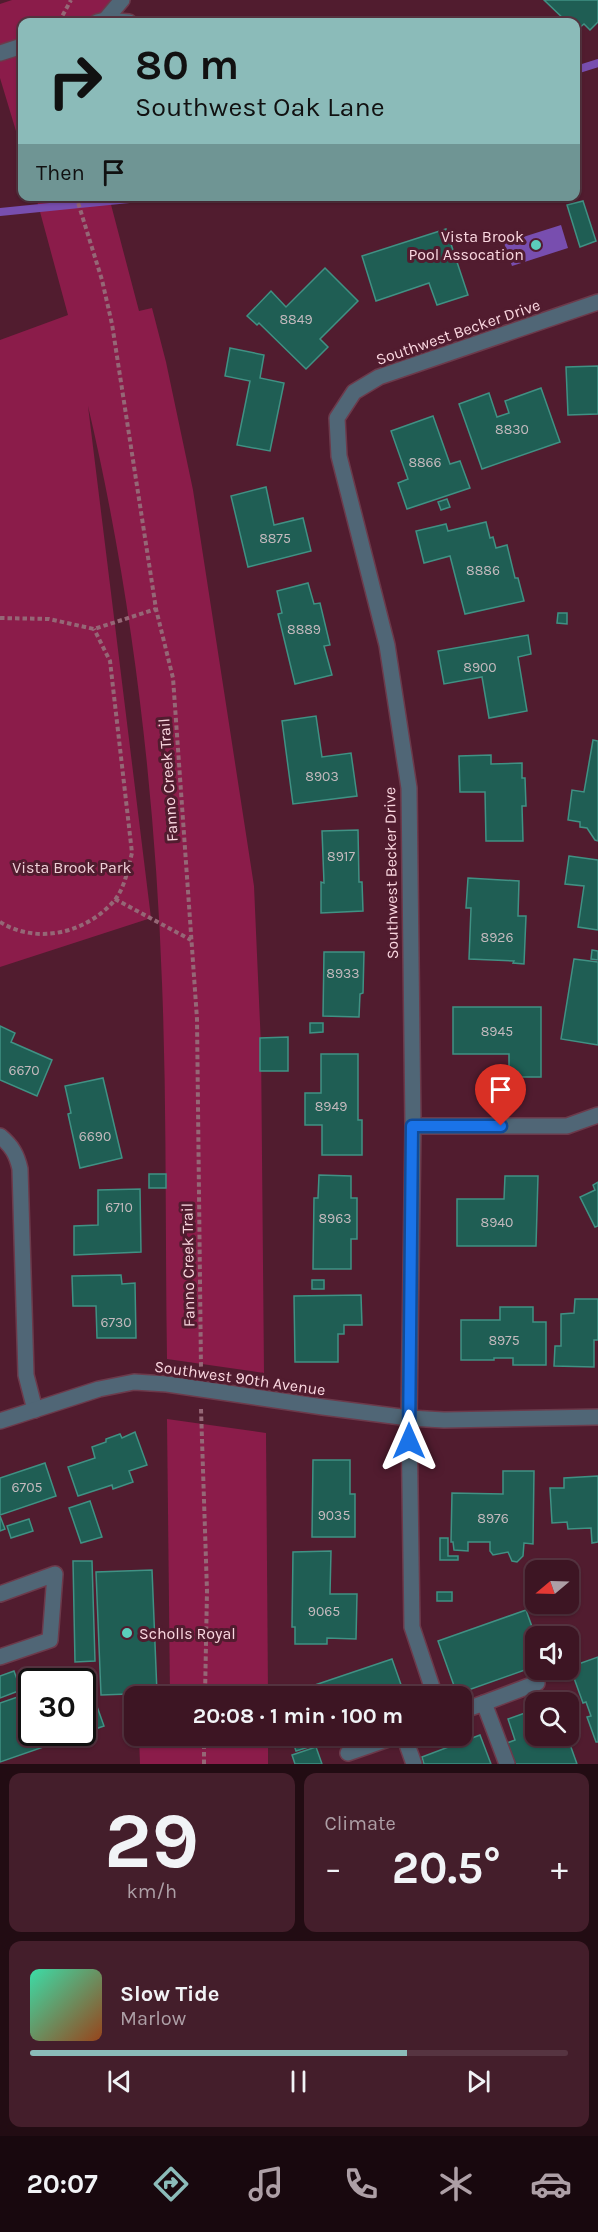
<!DOCTYPE html>
<meta charset="utf-8">
<style>
:root{--surface:#3d1523;--page:#441e2b;--text:#f1f3f6;--muted:#ad9fa6;--line:#563441;--accent:#8bbbb9}
body{margin:0;font-family:Karla,sans-serif;background:var(--page);color:var(--text);height:100vh;display:flex;flex-direction:column;font-size:22px;white-space:nowrap}
*{box-sizing:border-box;margin:0}
p{font-size:20px;color:var(--muted)}
.icon{flex:none;width:33px;height:33px;fill:none;stroke:currentColor;stroke-width:2;stroke-linecap:round;stroke-linejoin:round}
.map{position:relative;height:1764px;overflow:hidden}
.drawer{display:flex;flex-direction:column;gap:9px;padding:9px;background:#220c13;flex:1}
.drawer>*{flex:none}
.banner{position:absolute;left:18px;top:18px;width:562px;height:183px;border-radius:12px;box-shadow:0 2px 4px #0004,0 0 0 2px var(--line);background:#8bbbb9;color:#111;overflow:hidden}
.needle{width:39px;rotate:251deg}
.buttons{position:absolute;left:525px;top:1560px;display:grid;gap:12px}
.buttons a{display:grid;place-items:center;width:54px;height:54px;border-radius:12px;background:var(--surface);box-shadow:0 2px 4px #0004,0 0 0 2px var(--line);font-size:30px}
.speed{position:absolute;left:18px;top:1668px;display:flex;gap:12px;font-size:30px;font-weight:700;text-align:center}
.speed>*{display:grid;place-content:center;width:78px;height:78px;border-radius:50%;background:var(--surface);box-shadow:0 2px 4px #0004,0 0 0 2px var(--line);line-height:1}
.speed .limit{border:3px solid #111;border-radius:9px;background:#fff;color:#111}
.pin{position:absolute;display:grid;place-items:center;width:51px;height:51px;color:#fff;margin:-62px -26px;border-radius:50% 50% 50% 0;rotate:-45deg;box-shadow:0 0 6px #0007}
.pin .icon{rotate:45deg}
.me{position:absolute;width:66px;margin:-33px;rotate:0deg;stroke-linejoin:round;filter:drop-shadow(0 0 4px #0008)}
.turn{display:flex;align-items:center;gap:21px;height:126px;padding:0 18px;font-size:27px}
.turn .icon{width:78px;height:78px;stroke-width:2.5}
.turn b{display:block;font-size:42px;line-height:51px}
.then{display:flex;align-items:center;height:57px;padding:0 18px;background:#0003;gap:12px;font-size:22px}
.big{font-size:45px;font-weight:700;line-height:1.1}
.drawer .tile{flex:1;display:flex;flex-direction:column;justify-content:center;gap:9px;min-width:0;padding:0 21px;border-radius:12px;background:var(--page)}
.drawer .dial{align-items:center;gap:0}
.dial b{font-size:78px;line-height:1}
.song{display:flex;align-items:center;gap:18px}
.cover{width:72px;height:72px;border-radius:9px;background:linear-gradient(135deg,hsl(160 70% 55%),hsl(20 70% 35%))}
.played{height:6px;border-radius:3px;background:linear-gradient(90deg,var(--accent) 70%,var(--line) 70%)}
.keys{display:flex;justify-content:space-around;direction:ltr}
.heat{display:flex;justify-content:space-between;align-items:center;font-size:33px;direction:ltr}
.drawer .tiles{flex:1;display:grid;gap:9px;grid-template-columns:1fr 1fr}
.tile:last-child{grid-column:span 2}
.trip{position:absolute;left:124px;top:1686px;width:348px;height:60px;border-radius:12px;background:var(--surface);box-shadow:0 2px 4px #0004,0 0 0 2px var(--line);font-weight:700;line-height:60px;text-align:center}
.tabs{display:flex;height:96px;justify-content:space-around;align-items:center;background:#18080e;color:var(--muted)}
.tabs .icon{width:42px;height:42px}
.tabs .current{color:var(--accent)}
.tabs b{font-size:27px;color:var(--text)}
.map>svg:first-child{display:block}
</style>
<div class="map">
<svg width="598" height="1764" viewBox="0 0 598 1764">
<rect width="100%" height="100%" fill="#511c2f"/>
<!-- green -->
<g fill="#8b1c4a">
<path d="M12 0H111L108 22H22V151L0 78V4Z"/>
<path d="M36 197H109L139 311 152 308 166 362 193 490 254 886 261 1046 264 1373 167 1359C165 1234 167 1108 162 983 155 790 132 594 88 406L151 918 0 967V340L68 315Z"/>
<path d="M167 1419 266 1433 268 1696H170Z"/>
<path d="M139 1736H268V1764H140Z"/>
</g>
<!-- water -->
<path fill="#784eaf" d="M561 225 568 248 512 266 504 243Z"/>
<g fill="none" stroke-linecap="round" stroke-linejoin="round">
<!-- stream -->
<g stroke="#784eaf" stroke-width="8">
<path d="M576 70 598 63"/>
<path d="M0 212 149 197 195 196"/>
</g>
</g>
<!-- building -->
<g fill="#1f5e54" stroke="#409184" stroke-width="1.5">
<path d="M544 0H598V22L590 30 584 24 579 28 576 22H567Z"/>
<path d="M583 201 596 241 580 247 567 205Z"/>
<path d="M446 229 468 295 437 305 429 283 376 301 362 256Z"/>
<path d="M325 268 358 301 320 339 328 347 306 369 259 323 257 325 247 316 271 291 286 307Z"/>
<path d="M230 348 264 355 260 378 284 383 270 451 237 445 250 381 225 376Z"/>
<path d="M598 366V414L568 415 566 367Z"/>
<path d="M541 388 560 442 482 469 459 404 489 393 497 417 509 413 505 401Z"/>
<path d="M433 416 450 464 460 461 470 488 407 509 398 483 408 479 391 431Z"/>
<path d="M266 487 274 525 303 518 311 551 248 567 231 496Z"/>
<path d="M447 499 450 507 441 510 438 502Z"/>
<path d="M486 522 490 538 493 537 496 548 507 545 515 578H518L524 601 465 614 450 556 424 563 416 531 446 524 448 531Z"/>
<path d="M308 583 314 604 320 603 330 645 324 646 332 675 295 684 278 614 282 613 277 591Z"/>
<path d="M558 613H567V624L557 623Z"/>
<path d="M528 635 531 654 518 657 527 711 489 718 482 677 444 684 438 651Z"/>
<path d="M316 716 322 757 351 753 357 796 293 804 282 721Z"/>
<path d="M593 740 598 741V841L595 840 587 828 580 827V822L568 820 572 790 584 792Z"/>
<path d="M491 755V764L522 763V778H525L526 806H522L523 841H486L485 792H460L459 756Z"/>
<path d="M358 830 359 882H362L363 911 321 913V882L324 883 322 831Z"/>
<path d="M569 856 598 860V930L578 927 584 886 565 884Z"/>
<path d="M468 878 519 881 518 916H526L524 964 513 963 514 961 469 959 471 908H466Z"/>
<path d="M592 950 598 951V960L591 959Z"/>
<path d="M324 952H364L363 993 360 994 359 1017 323 1016Z"/>
<path d="M574 959 598 962V1045L561 1039Z"/>
<path d="M453 1007H541V1077H509V1054H453Z"/>
<path d="M310 1023H323V1032L310 1033Z"/>
<path d="M0 1026 15 1033 11 1042 52 1060 37 1096 0 1080Z"/>
<path d="M288 1037V1071H260V1038Z"/>
<path d="M321 1054H358V1120H362V1155H322V1125H305V1093H321Z"/>
<path d="M103 1078 122 1158 80 1168 68 1114 71 1113 65 1086Z"/>
<rect x="149" y="1174" width="17" height="14"/>
<path d="M319 1175 351 1176V1198H357V1239H351V1269H313L314 1198H318Z"/>
<path d="M505 1176H538L536 1246H457V1199H504Z"/>
<path d="M598 1182V1226L595 1227 580 1197 595 1190 593 1185Z"/>
<path d="M140 1189 141 1252 74 1255V1226L98 1225V1190Z"/>
<path d="M121 1275 122 1284 135 1283 136 1338H97L96 1306H73L72 1276Z"/>
<rect x="312" y="1280" width="12" height="9"/>
<path d="M361 1295 362 1325H344V1334H338V1362H295L294 1296Z"/>
<path d="M575 1299H598V1340H594V1367L554 1366 555 1346H561V1314L574 1313Z"/>
<path d="M500 1307H533V1322H546V1365H513V1358H494V1360H461V1320H500Z"/>
<path d="M135 1432 147 1465 129 1471 133 1482 113 1489 112 1485 78 1496 68 1467 95 1458 92 1447 106 1442V1439L120 1434 122 1438Z"/>
<path d="M313 1460H350V1494H355V1537H312Z"/>
<path d="M45 1463 56 1496 0 1515V1478Z"/>
<path d="M503 1471H534L533 1544 524 1543 523 1556 517 1562 512 1561 508 1552 493 1555 490 1551V1542H468V1551L454 1550 453 1542H451L452 1493 503 1494Z"/>
<path d="M598 1476V1542L592 1543 591 1528 568 1529 567 1522 552 1523 550 1488H564V1478Z"/>
<path d="M90 1501 102 1537 81 1543 69 1508Z"/>
<path d="M0 1516 5 1529 0 1531Z"/>
<path d="M29 1519 33 1531 11 1538 7 1526Z"/>
<path d="M440 1538H448V1556H458V1560H440Z"/>
<path d="M331 1551 330 1594H357L356 1639 327 1638V1644H295V1627H292L293 1552Z"/>
<path d="M73 1561H92L95 1661 75 1662Z"/>
<path d="M152 1570 157 1693 101 1695 96 1572Z"/>
<rect x="437" y="1592" width="15" height="9"/>
<path d="M526 1610 536 1638V1666L457 1694 438 1641Z"/>
<path d="M598 1657V1742H596L587 1717 591 1716 586 1702 583 1703 570 1667Z"/>
<path d="M392 1659 405 1696H309L306 1688Z"/>
<path d="M14 1671 21 1690 0 1698V1676Z"/>
<path d="M85 1673 104 1726 0 1762V1703L32 1692V1732H82V1682H60Z"/>
<path d="M536 1709V1736H567L577 1764H515L507 1743 515 1740 508 1719Z"/>
<path d="M480 1735 491 1764H424L422 1757Z"/>
<path d="M291 1736H312L315 1745 296 1751Z"/>
<path d="M323 1736H343L330 1740 328 1736 323 1738Z"/>
<path d="M316 1747 322 1764H295L292 1755Z"/>
</g>
<g fill="none" stroke-linecap="round" stroke-linejoin="round">
<defs>
<g id="minor">
<path d="M105 20 122 0"/>
<path d="M97 22 105 20 129 22"/>
<path d="M0 53 22 46"/>
<path d="M413 1126H567L598 1115"/>
<path d="M0 1136C12 1146 17 1155 20 1169L26 1375 35 1410"/>
<path d="M0 1421 99 1389 134 1382 167 1384 323 1407 409 1418 444 1420 598 1417"/>
<path d="M0 1594 55 1574 50 1640 0 1657"/>
<path d="M435 1696 412 1627 409 1418 413 1126 409 788 387 645 339 456 337 418 354 392 379 377 598 302"/>
<path d="M484 1703 537 1683"/>
<path d="M462 1711 484 1703 507 1764"/>
<path d="M404 1736 414 1764"/>
<path d="M348 1753 397 1736"/>
</g>
</defs>
<!-- minor casing -->
<use href="#minor" stroke="#6c3a4b" stroke-width="18"/>
<!-- path -->
<g stroke="#956776" stroke-width="4" stroke-dasharray="4.5 3" stroke-linecap="butt">
<path d="M59 22 71 0"/>
<path d="M76 196 102 280 112 324 156 609 173 678 197 1019 201 1369"/>
<path d="M0 618 49 619 94 629 156 609"/>
<path d="M115 899 191 940"/>
<path d="M0 922C37 945 86 933 114 901 125 888 128 868 132 853L110 661 94 629"/>
<path d="M201 1409 207 1591 205 1696"/>
<path d="M204 1764V1736"/>
</g>
<!-- minor -->
<use href="#minor" stroke="#506676" stroke-width="15"/>
</g>
<g fill="none" stroke-linecap="round" stroke-linejoin="round">
<defs>
<path id="route" d="M409 1441 412 1126H501"/>
</defs>
<!-- route casing -->
<use href="#route" stroke="#114b97" stroke-width="15"/>
<!-- route -->
<use href="#route" stroke="#1a73e8" stroke-width="10"/>
</g>
<!-- markers -->
<g fill="#5bcebc" stroke="#511c2f" stroke-width="2">
<circle cx="536" cy="245" r="6"/>
<circle cx="127" cy="1633" r="6"/>
</g>
<g text-anchor="middle" dominant-baseline="central" stroke-width="6" stroke-linejoin="round" paint-order="stroke">
<!-- number labels -->
<g font-size="14" fill="#c3b9bd">
<text x="296" y="319">8849</text>
<text x="512" y="429">8830</text>
<text x="425" y="462">8866</text>
<text x="275" y="538">8875</text>
<text x="483" y="570">8886</text>
<text x="304" y="629">8889</text>
<text x="480" y="667">8900</text>
<text x="322" y="776">8903</text>
<text x="341" y="856">8917</text>
<text x="497" y="937">8926</text>
<text x="343" y="973">8933</text>
<text x="497" y="1031">8945</text>
<text x="24" y="1070">6670</text>
<text x="331" y="1106">8949</text>
<text x="95" y="1136">6690</text>
<text x="119" y="1207">6710</text>
<text x="335" y="1218">8963</text>
<text x="497" y="1222">8940</text>
<text x="116" y="1322">6730</text>
<text x="504" y="1340">8975</text>
<text x="27" y="1487">6705</text>
<text x="334" y="1515">9035</text>
<text x="493" y="1518">8976</text>
<text x="324" y="1611">9065</text>
</g>
<!-- poi labels -->
<g font-size="16" fill="#fad7e0" stroke="#511c2f" text-anchor="end">
<text x="524" y="236">Vista Brook<tspan x="524" dy="18">Pool Assocation</tspan></text>
<text x="139" y="1633" text-anchor="start">Scholls Royal</text>
</g>
<!-- street labels -->
<g font-size="16" fill="#fad7e0" stroke="#511c2f">
<text transform="translate(458 332) rotate(-19)">Southwest Becker Drive</text>
<text transform="translate(168 780) rotate(-94)">Fanno Creek Trail</text>
<text transform="translate(391 873) rotate(-91)">Southwest Becker Drive</text>
<text transform="translate(188 1265) rotate(-91)">Fanno Creek Trail</text>
<text transform="translate(240 1378) rotate(8)">Southwest 90th Avenue</text>
</g>
<!-- park labels -->
<g font-size="16" fill="#efcfd7" stroke="#511c2f">
<text x="72" y="867">Vista Brook Park</text>
</g>
</g>
</svg>
<div class="buttons">
<a><svg class="needle" viewBox="-14 -14 28 28"><path d="M0-13l5 13h-10z" fill="#e53935"/><path d="M0 13l5-13h-10z" fill="#ad9fa6"/></svg></a>
<a><svg class="icon" aria-label="sound" viewBox="0 0 24 24"><path d="M4 9h4l5-4v14l-5-4H4zM17 9q2 3 0 6"/></svg></a>
<a><svg class="icon" aria-label="search" viewBox="0 0 24 24"><circle cx="10" cy="10" r="6"/><path d="M15 15l6 6"/></svg></a>
</div>
<div class="speed"><div class="limit">30</div></div>
<div class="pin" style="left:501px;top:1126px;background:#d93025"><svg class="icon" aria-label="arrive" viewBox="0 0 24 24"><path d="M6 21V4h12l-3 4 3 4H6"/></svg></div>
<svg class="me" style="left:409px;top:1441px" viewBox="-20 -20 40 40"><path d="M0-17L14 15 0 8-14 15z" fill="#1a73e8" stroke="#fff" stroke-width="4"/></svg>
<div class="trip">20:08 · 1 min · 100 m</div>
<div class="banner">
<div class="turn"><svg class="icon" aria-label="right" viewBox="0 0 24 24"><path d="M7 20v-9h11M14 6l5 5-5 5"/></svg><div><b>80 m</b>Southwest Oak Lane</div></div>
<div class="then">Then<svg class="icon" aria-label="arrive" viewBox="0 0 24 24"><path d="M6 21V4h12l-3 4 3 4H6"/></svg></div>
</div>
</div>
<section class="drawer">
<div class="tiles">
<div class="tile dial"><b>29</b><p>km/h</p></div>
<div class="tile"><p>Climate</p>
<div class="heat"><a>−</a><b class="big">20.5°</b><a>+</a></div>
</div>
<div class="tile">
<div class="song"><i class="cover"></i><div><b>Slow Tide</b><p>Marlow</p></div></div>
<div class="played"></div>
<div class="keys"><svg class="icon" aria-label="previous" viewBox="0 0 24 24"><path d="M18 5L8 12l10 7zM5 5v14"/></svg><svg class="icon" aria-label="pause" viewBox="0 0 24 24"><path d="M8 5v14M16 5v14"/></svg><svg class="icon" aria-label="next" viewBox="0 0 24 24"><path d="M6 5l10 7-10 7zM19 5v14"/></svg></div>
</div>
</div>
</section>
<nav class="tabs">
<b>20:07</b>
<svg class="icon current" aria-label="directions" viewBox="0 0 24 24"><path d="M12 3l9 9-9 9-9-9zM9 14v-3h6M13 9l2 2-2 2"/></svg>
<svg class="icon" aria-label="music" viewBox="0 0 24 24"><path d="M9 18V5l10-2v13"/><circle cx="6" cy="18" r="3"/><circle cx="16" cy="16" r="3"/></svg>
<svg class="icon" aria-label="phone" viewBox="0 0 24 24"><path d="M5 4h4l2 5-3 2q2 4 5 5l2-3 5 2v4C11 20 4 13 5 4z"/></svg>
<svg class="icon" aria-label="climate" viewBox="0 0 24 24"><path d="M12 3v18M4 7l16 10M4 17L20 7"/></svg>
<svg class="icon" aria-label="car" viewBox="0 0 24 24"><path d="M5 17H2v-5l4-1 3-4h7l3 4 3 1v5h-3M9 17h6M6 11h13"/><circle cx="7" cy="17" r="2"/><circle cx="17" cy="17" r="2"/></svg>
</nav>
